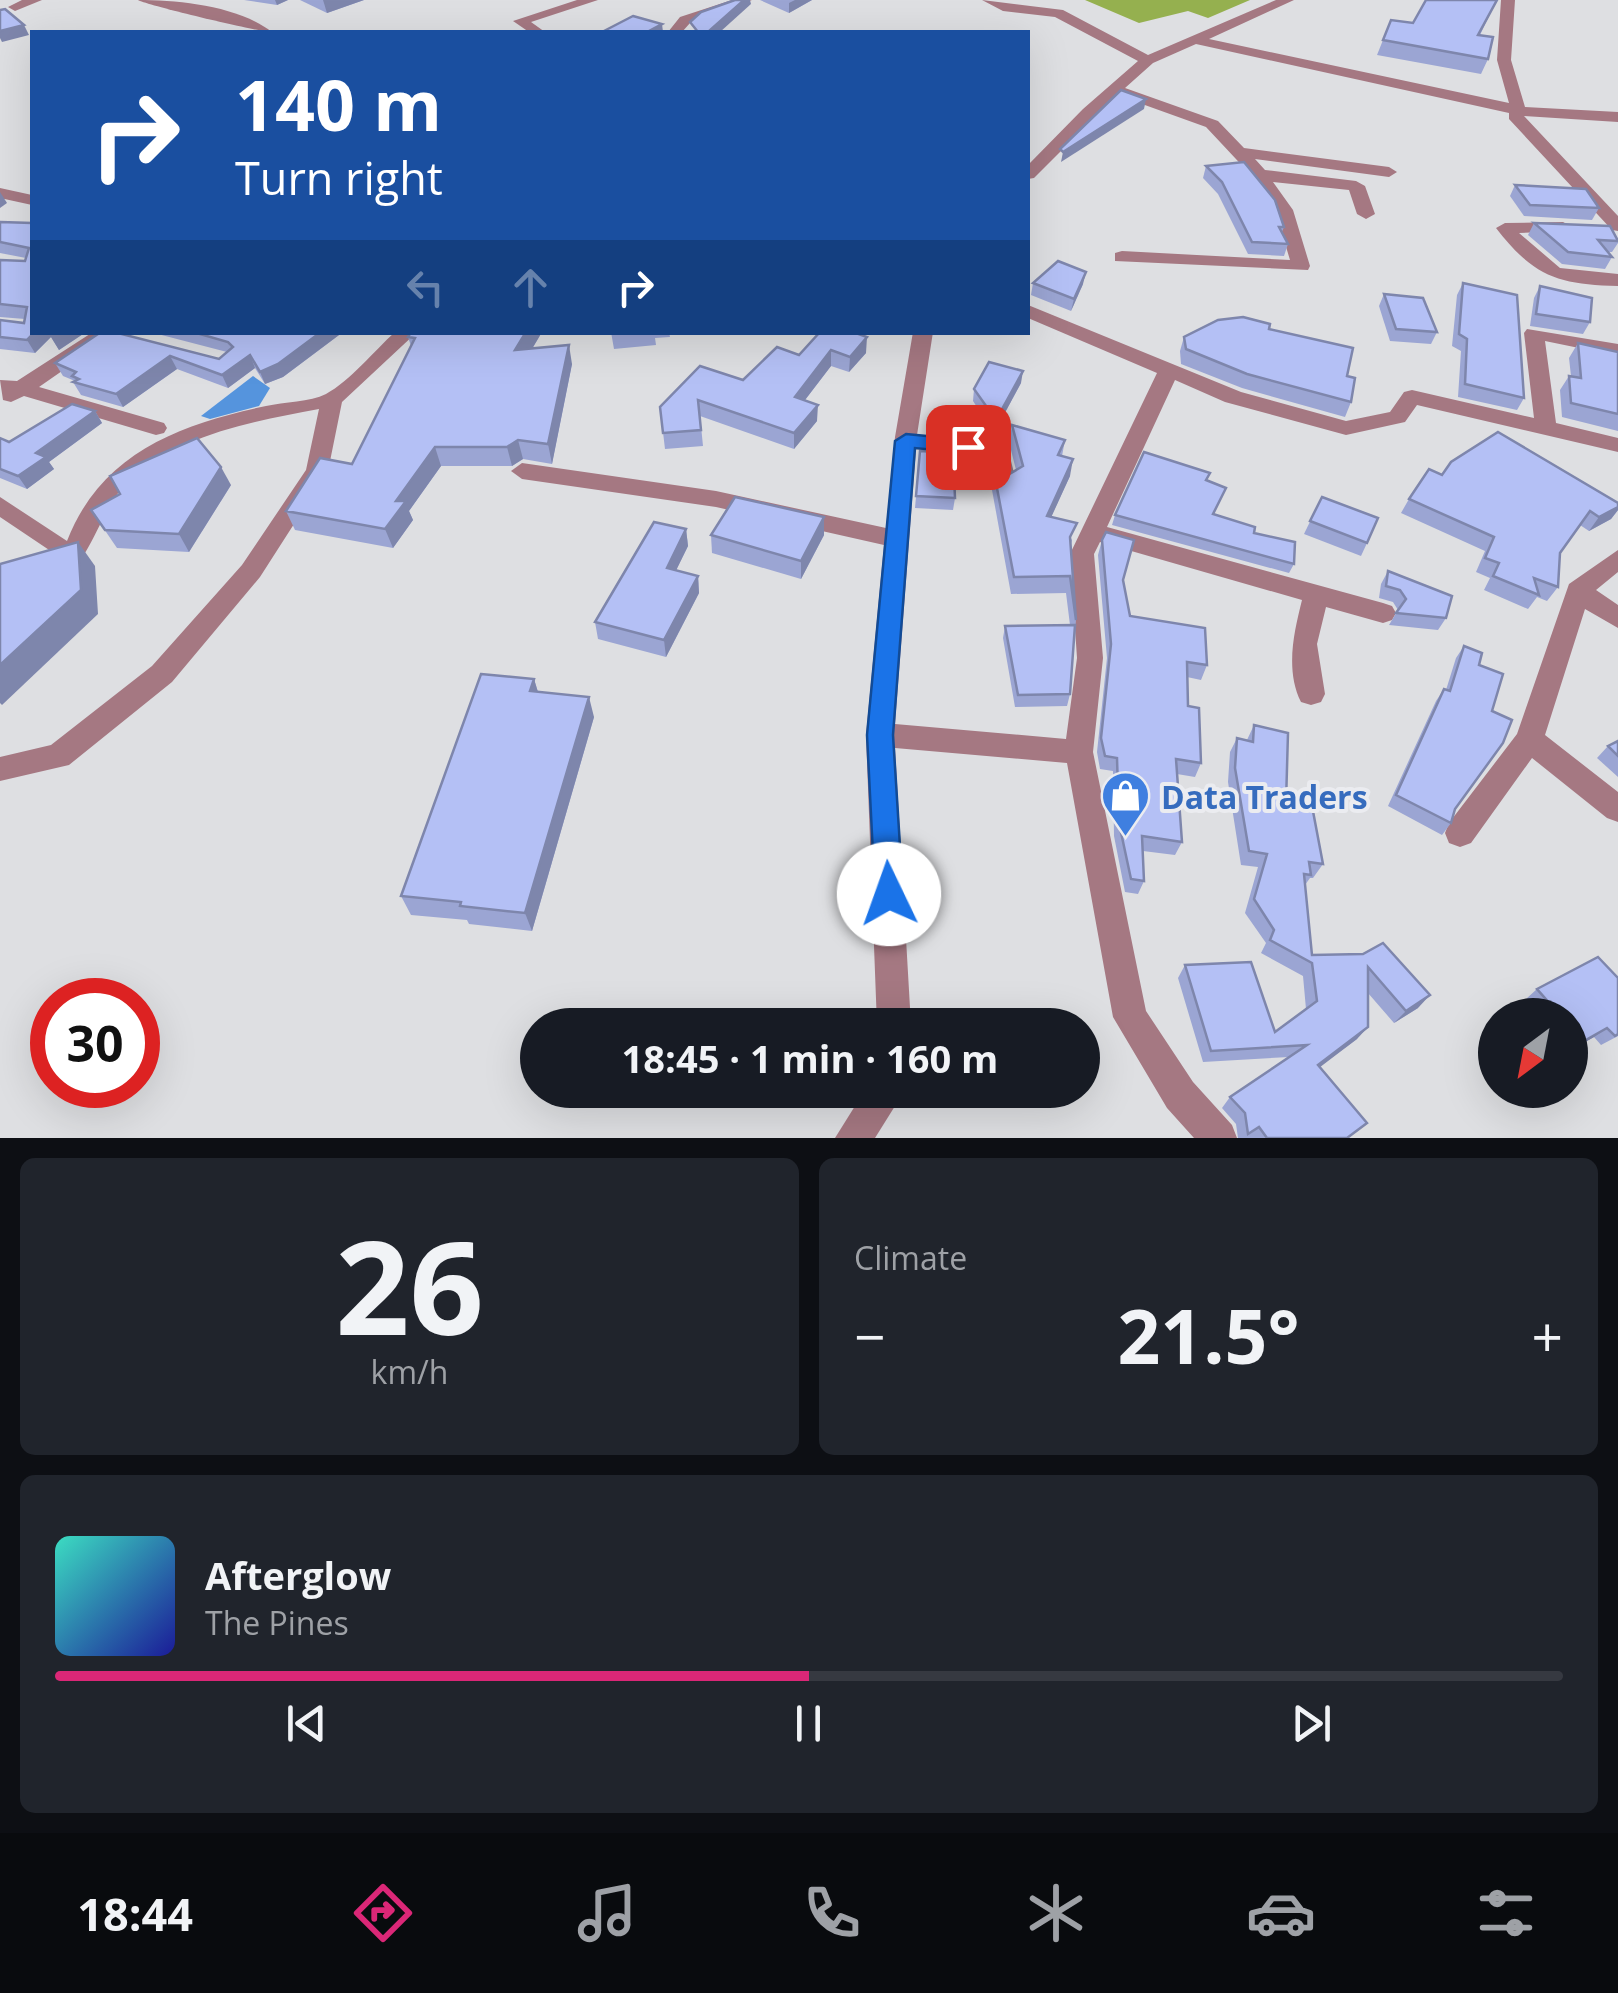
<!DOCTYPE html>
<meta charset="utf-8">
<style>
:root{--surface:#171b24;--page:#20242c;--text:#f1f3f6;--muted:#9ea1a6;--line:#363941;--accent:#db2777}
body{margin:0;font-family:"Open Sans",sans-serif;background:var(--page);color:var(--text);height:100vh;display:flex;flex-direction:column;font-size:38px;white-space:nowrap}
*{box-sizing:border-box;margin:0}
p{font-size:32px;color:var(--muted)}
.icon{flex:none;width:55px;height:55px;fill:none;stroke:currentColor;stroke-width:2;stroke-linecap:round;stroke-linejoin:round}
.map{position:relative;height:1138px;overflow:hidden}
.panel{display:flex;flex-direction:column;gap:20px;padding:20px;background:#0d0f14;flex:1}
.panel>*{flex:none}
.guide{position:absolute;left:30px;top:30px;width:1000px;height:305px;border-radius:0px;box-shadow:0 10px 40px #0002;background:#1a4fa0;color:#fff;overflow:hidden}
.needle{width:65px;rotate:212deg}
.tools{position:absolute;left:1478px;top:998px;display:grid;gap:20px}
.tools a{display:grid;place-items:center;width:110px;height:110px;border-radius:50%;background:var(--surface);box-shadow:0 10px 40px #0002;font-size:50px}
.speed{position:absolute;left:30px;top:978px;display:flex;gap:20px;font-size:50px;font-weight:700;text-align:center}
.speed>*{display:grid;place-content:center;width:130px;height:130px;border-radius:50%;background:var(--surface);box-shadow:0 10px 40px #0002;line-height:1}
.speed .limit{border:15px solid #d22;background:#fff;color:#111}
.pin{position:absolute;display:grid;place-items:center;width:85px;height:85px;color:#fff;margin:-42px;border-radius:20px;box-shadow:0 5px 15px #0006}
.me{position:absolute;width:110px;margin:-55px;rotate:357deg;stroke-linejoin:round;filter:drop-shadow(0 0 8px #0008)}
.turn{display:flex;align-items:center;gap:35px;height:210px;padding:0 40px;font-size:45px}
.turn .icon{width:130px;height:130px;stroke-width:2.5}
.turn b{display:block;font-size:70px;line-height:85px}
.lanes{display:flex;align-items:center;height:95px;padding:0 40px;background:#0003;justify-content:center;gap:50px;direction:ltr}
.lanes .off{opacity:.35}
.big{font-size:75px;font-weight:700;line-height:1.1}
.panel .card{flex:1;display:flex;flex-direction:column;justify-content:center;gap:15px;min-width:0;padding:0 35px;border-radius:15px;background:var(--page)}
.panel .dial{align-items:center;gap:0}
.dial b{font-size:130px;line-height:1}
.song{display:flex;align-items:center;gap:30px}
.cover{width:120px;height:120px;border-radius:15px;background:linear-gradient(135deg,hsl(170 70% 55%),hsl(240 70% 35%))}
.played{height:10px;border-radius:5px;background:linear-gradient(90deg,var(--accent) 50%,var(--line) 50%)}
.keys{display:flex;justify-content:space-around;direction:ltr}
.heat{display:flex;justify-content:space-between;align-items:center;font-size:55px;direction:ltr}
.panel .tiles{flex:1;display:grid;gap:20px;grid-template-columns:1fr 1fr}
.card:last-child{grid-column:span 2}
.trip{position:absolute;left:520px;top:1008px;width:580px;height:100px;border-radius:50px;background:var(--surface);box-shadow:0 10px 40px #0002;font-weight:700;line-height:100px;text-align:center}
.dock{display:flex;height:160px;justify-content:space-around;align-items:center;background:#090b0e;color:var(--muted)}
.dock .icon{width:70px;height:70px}
.dock .current{color:var(--accent)}
.dock b{font-size:45px;color:var(--text)}
.map>svg:first-child{display:block}
</style>
<div class="map">
<svg width="1618" height="1138" viewBox="0 0 1618 1138">
<rect width="100%" height="100%" fill="#dedfe2"/>
<!-- forest -->
<path fill="#95b04f" d="M1085 0H1250L1208 18 1188 11 1139 23Z"/>
<!-- water -->
<path fill="#5594dd" d="M253 376 270 388 259 406 210 419 201 416Z"/>
<g fill="none" stroke-linecap="round" stroke-linejoin="round">
<!-- minor -->
<g fill="#a57882" fill-rule="evenodd">
<path d="M22 0H42L15 11 8 7Z"/>
<path d="M138 0C180 0 238 6 272 32 263 33 146 5 138 0Z"/>
<path d="M577 0H598L531 22 545 32H529L513 21Z"/>
<path d="M732 0H752L690 23 682 32H668L680 17Z"/>
<path d="M982 0 1063 10 1148 55 1276 0H1294L1209 39 1509 103 1497 60 1501 0H1515L1511 60 1525 107 1618 112V122L1524 116 1618 216V231L1612 230 1509 119V113L1196 44 1153 63 1125 88 1218 121 1244 148 1389 167 1397 172 1389 177 1255 159 1265 170 1356 181 1365 186 1375 214 1366 219 1357 214 1349 190 1273 182 1293 210 1310 266 1308 270 1115 261V253L1122 251 1290 260 1275 210 1250 174 1206 127 1117 95 1034 178 1028 179V165L1083 109 1138 61 1055 17 1003 11Z"/>
<path d="M0 188 32 195V205L0 198Z"/>
<path d="M1563 222 1572 227 1569 231 1519 233 1560 268 1618 274V286C1558 284 1534 277 1496 228L1505 223Z"/>
<path d="M1028 305 1241 392 1346 421 1390 412 1404 392 1412 390 1534 418 1524 333 1527 329 1618 344V356L1545 341 1556 423 1618 438V452L1417 405 1405 422 1346 435 1225 402 1175 380 1107 527 1383 603 1392 606 1396 613 1392 620 1383 623 1326 607 1317 644 1325 694 1321 702 1311 705 1301 702C1285 670 1294 632 1302 600L1100 542 1094 554 1103 658 1093 752 1146 1011 1193 1082 1232 1125 1237 1138H1194L1167 1108 1113 1017 1067 763 895 748 911 1025H877L866 735 884 545 716 507 522 479 511 471 522 463 716 491 886 528 895 437 913 332H933L917 435 1007 445 1016 481 1004 489 996 487 989 456 916 449 895 724 1066 739 1077 658 1070 554 1157 373 1028 318Z"/>
<path d="M93 332H118L39 387 164 423 167 428 164 433 156 435 24 396 11 402 3 400 0 380 17 381Z"/>
<path d="M395 332H417L342 402 328 471 260 577 172 682 69 765 0 781V757L51 745 152 666 242 565 306 470 319 409C251 422 178 434 126 484 106 502 87 562 73 566L0 517V497L67 541C101 453 180 424 266 406 284 402 310 402 326 394 350 381 374 351 395 332Z"/>
<path d="M1618 550V572L1596 590 1618 605V628L1585 609 1545 735 1618 792V822L1607 818 1532 758 1471 843 1460 847 1449 843 1445 833 1449 823 1517 734 1569 584Z"/>
<path d="M865 1090H905L875 1138H835Z"/>
</g>
</g>
<!-- wall -->
<g fill="#9ba5d3">
<path d="M244 0H288L277 5Z"/>
<path d="M300 0H364L327 13Z"/>
<path d="M760 0H812L789 13Z"/>
<path d="M1497 0 1480 35 1488 59 1481 74 1377 55 1383 40 1413 23Z"/>
<path d="M1206 166 1284 227 1282 232 1288 244 1284 256 1248 254 1218 194 1203 178Z"/>
<path d="M1515 185 1599 208 1592 220 1524 216 1510 196Z"/>
<path d="M0 222 32 223V332H86L59 350 51 337 35 353 0 349V320L24 323 25 319 0 317V260L25 261 26 258 0 253V255Z"/>
<path d="M1534 223 1618 239V243L1612 252H1608L1612 257 1605 269 1562 264 1528 235Z"/>
<path d="M1033 283 1083 284 1071 311 1031 295Z"/>
<path d="M1463 283 1524 398 1517 410 1458 397 1461 351 1452 346 1457 295Z"/>
<path d="M1540 286 1590 322 1583 334 1530 326 1534 298Z"/>
<path d="M1384 294 1437 332 1431 344 1390 341 1379 306Z"/>
<path d="M1269 329 1347 376 1351 402 1345 417 1242 388 1181 364 1180 351 1184 337Z"/>
<path d="M101 332 219 359 227 352 150 332H343L283 377 265 384 255 368 228 388 177 369 123 407 81 395 73 382 75 381 63 376 55 363Z"/>
<path d="M411 332H542L532 349 572 364 552 464 523 459 512 466H441L409 511 413 520 393 548 295 530 286 511 352 464 411 346 408 337Z"/>
<path d="M611 332H669L670 337 655 338 656 345 614 349Z"/>
<path d="M820 332 866 353 849 372 831 366 805 400 817 421 794 449 700 416 703 446 665 449 660 407 743 380 799 355Z"/>
<path d="M1578 343 1618 352V431L1562 417 1560 390 1569 376H1571L1569 358Z"/>
<path d="M1021 383 994 433 973 401 974 389Z"/>
<path d="M95 411 102 423 49 462 54 469 27 489 0 478V438L9 442Z"/>
<path d="M1012 425 1065 440 1062 456 1070 476 1051 517 1072 540 1071 544 1076 620 1070 694 1067 706 1015 707 1003 638 1005 626 1070 625 1066 593 1011 594 990 479 992 462 998 474 1006 476 1016 470 1009 442Z"/>
<path d="M920 451 955 498 953 510 915 508Z"/>
<path d="M1210 473 1207 481 1226 488 1214 514 1254 533 1294 564 1289 573 1112 525 1115 515Z"/>
<path d="M1442 475 1618 503V510L1611 519 1589 531 1580 525 1560 554 1558 587 1547 601 1537 597 1528 609 1484 590 1490 578 1476 572 1485 551 1401 513 1409 499Z"/>
<path d="M231 485 189 552 117 548 91 510Z"/>
<path d="M1322 497 1367 543 1361 556 1304 534Z"/>
<path d="M824 517V535L801 579 712 553 711 535Z"/>
<path d="M686 529 688 546 676 570 698 576 699 593 666 657 598 639 595 622Z"/>
<path d="M1102 540 1123 580 1130 616 1207 665 1201 680 1187 677 1188 706 1201 763 1195 777 1177 774 1182 842 1175 855 1143 851 1144 881 1138 894 1125 892 1114 836 1113 771 1100 769 1097 752 1107 658 1098 555Z"/>
<path d="M1388 571 1446 618 1438 630 1389 625 1398 610 1393 602 1379 598 1381 584Z"/>
<path d="M1464 646 1479 665 1455 809 1451 823 1442 835 1388 806 1436 701 1444 689 1446 690 1456 658Z"/>
<path d="M534 679 538 692 594 717 532 931 469 924 467 920 411 915 401 896Z"/>
<path d="M1254 725 1286 803 1323 864 1313 878H1310L1305 885 1312 955 1363 954 1418 1008 1394 1023 1368 993 1357 1039 1319 1067 1349 1138H1238L1236 1124 1222 1108 1230 1097 1289 1057 1203 1062 1178 978 1185 965 1275 1032 1306 1009 1303 976 1261 953 1266 943 1245 913 1258 867 1241 865 1228 782 1230 752 1237 738 1247 740Z"/>
<path d="M1618 741V777L1597 758 1608 746Z"/>
<path d="M1618 978V1036L1601 1045 1594 1037 1571 1050 1570 1015H1540L1526 999 1537 989Z"/>
</g>
<!-- shaded-wall -->
<g fill="#7e86ac">
<path d="M275 0H288L277 5Z"/>
<path d="M323 0H364L327 13Z"/>
<path d="M744 0H750L751 4 720 32H708Z"/>
<path d="M795 0H812L789 13V3Z"/>
<path d="M662 24 663 32H647Z"/>
<path d="M24 25 29 35 2 42 0 38V31Z"/>
<path d="M1146 99 1144 109 1061 162 1063 152Z"/>
<path d="M0 192 7 203 0 208Z"/>
<path d="M1086 272 1083 284 1071 311 1074 299Z"/>
<path d="M35 332H86L59 350 51 337 35 353 27 340Z"/>
<path d="M321 332H343L283 377 265 384 260 372Z"/>
<path d="M526 332H542L520 369 515 350Z"/>
<path d="M867 337 866 353 849 372 850 357Z"/>
<path d="M569 345 572 364 552 464 548 444Z"/>
<path d="M831 350V366L795 413V397Z"/>
<path d="M250 355 255 368 228 388 222 375Z"/>
<path d="M170 356 177 369 123 407 116 394Z"/>
<path d="M1023 371 1021 383 994 433 996 420Z"/>
<path d="M818 405 817 421 794 449V433Z"/>
<path d="M95 411 102 423 49 462 54 469 27 489 18 476 36 453Z"/>
<path d="M518 440 523 459 512 466 507 447Z"/>
<path d="M435 447 441 466 409 511 413 520 393 548 385 529 396 501Z"/>
<path d="M1073 459 1070 476 1044 533 1047 516Z"/>
<path d="M221 467 231 485 189 552 179 534Z"/>
<path d="M1618 507V510L1611 519 1589 531 1599 517Z"/>
<path d="M824 517V535L801 579V561Z"/>
<path d="M686 529 688 546 669 585 667 568Z"/>
<path d="M78 542 95 566 98 614 2 705 0 703V665Z"/>
<path d="M698 576 699 593 666 657 664 640Z"/>
<path d="M534 679 540 699 530 691Z"/>
<path d="M589 697 594 717 532 931 525 913Z"/>
<path d="M1430 995 1418 1008 1394 1023 1406 1011Z"/>
<path d="M1368 1027 1357 1039 1307 1077 1318 1065Z"/>
<path d="M1607 1028 1594 1037 1571 1050 1584 1041Z"/>
</g>
<!-- building -->
<g fill="#b4c0f5" stroke="#7e86ac" stroke-width="2.5">
<path d="M735 0H744L708 32H698L690 22 701 12Z"/>
<path d="M1426 0H1497L1478 35 1493 37 1488 59 1383 40 1391 20 1413 23Z"/>
<path d="M5 9 24 25 0 31V10Z"/>
<path d="M633 16 662 24 647 32H602Z"/>
<path d="M1121 90 1146 99 1063 152 1060 149Z"/>
<path d="M1244 162 1275 200 1284 227H1279L1288 244 1252 242 1222 182 1206 166Z"/>
<path d="M1515 185 1586 189 1599 208 1530 205Z"/>
<path d="M0 222 32 223V332H35L27 340 0 337V320L24 323 27 307 0 304V260L25 261 29 248 0 242Z"/>
<path d="M1534 223 1610 226 1618 241 1598 240 1612 257 1568 252Z"/>
<path d="M1058 261 1086 272 1074 299 1033 283Z"/>
<path d="M1463 283 1517 295 1524 398 1465 384 1467 339 1459 334Z"/>
<path d="M1540 286 1592 298 1590 322 1536 314Z"/>
<path d="M1384 294 1423 298 1437 332 1396 329Z"/>
<path d="M1243 317 1270 324 1269 329 1353 348 1347 376 1355 378 1351 402 1247 374 1186 349 1184 337 1218 320Z"/>
<path d="M101 332H114L219 359 233 347 228 342 193 332H321L278 364 260 372 250 355 222 375 170 356 116 394 73 382 79 379 72 376 76 372 55 363Z"/>
<path d="M411 332H526L515 350 569 345 548 444 518 440 507 447H435L396 501H406L385 529 286 511 320 458 352 464 415 338 408 337Z"/>
<path d="M820 332H853L867 337 850 357 831 350 795 397 818 405 794 433 698 400 701 430 663 433 660 407 700 366 743 380 777 347 799 355Z"/>
<path d="M1578 343 1618 352V414L1571 403 1569 376 1581 378Z"/>
<path d="M989 362 1023 371 996 420 974 389Z"/>
<path d="M72 404 95 411 36 453 46 457 18 476 0 469V438L9 442Z"/>
<path d="M1012 425 1065 440 1058 455 1073 459 1047 516 1077 523 1070 537 1076 620 1070 576 1014 577 992 462 998 474 1006 476 1023 466Z"/>
<path d="M1498 432 1618 503V507L1599 517 1590 511 1560 553 1558 587 1534 578 1539 595 1493 576 1499 563 1485 558 1494 537 1409 499 1429 469 1442 475 1451 462Z"/>
<path d="M197 438 221 467 179 534 105 530 91 510 120 494 110 476Z"/>
<path d="M920 451 953 453 955 498 916 496Z"/>
<path d="M1144 452 1210 473 1206 480 1226 488 1213 514 1255 527 1254 533 1295 542 1294 564 1115 515Z"/>
<path d="M735 497 824 517 801 561 711 535Z"/>
<path d="M1322 497 1378 518 1367 543 1310 521Z"/>
<path d="M654 522 686 529 667 568 698 576 664 640 595 622Z"/>
<path d="M1106 532 1134 540 1123 580 1130 616 1205 628 1207 665 1187 662 1188 706 1199 708 1201 763 1176 759 1182 842 1142 836 1144 881 1131 879 1119 823 1117 758 1105 756 1101 738 1111 644 1102 540Z"/>
<path d="M78 542 81 590 0 665V564Z"/>
<path d="M1388 571 1452 596 1446 618 1396 613 1406 599 1400 590 1386 586Z"/>
<path d="M1075 625 1070 694 1018 695 1005 626Z"/>
<path d="M1464 646 1482 653 1479 665 1503 674 1492 711 1512 720 1503 743 1455 809 1451 823 1396 795 1444 689 1450 691Z"/>
<path d="M481 674 534 679 530 691 589 697 525 913 460 906 461 902 401 896Z"/>
<path d="M1254 725 1288 733 1286 803 1312 806 1323 864 1309 862 1311 875 1304 874 1312 955 1363 954 1383 943 1430 995 1406 1011 1368 967V1027L1318 1065 1367 1123 1347 1138H1267L1259 1127 1248 1134 1245 1113 1230 1097 1307 1045 1211 1051 1185 965 1251 962 1275 1032 1317 1001 1312 963 1270 940 1274 930 1254 899 1267 854 1249 851 1235 768 1237 738 1253 742Z"/>
<path d="M1618 741V756L1608 746Z"/>
<path d="M1598 957 1618 978V1034L1615 1036 1607 1028 1584 1041 1570 1026V1015H1560L1537 989Z"/>
</g>
<!-- route -->
<path fill="#1a73e8" stroke="#114b97" stroke-width="2.5" d="M906 434 968 440 978 447 968 453 915 448 893 735 903 894 899 904 889 908 879 904 875 894 867 735 895 441Z"/>
<!-- icons -->
<defs>
<symbol id="shop-pin" viewBox="-11 -11 22 30"><path d="M0 17L-7.5 6A9.5 9.5 0 1 1 7.5 6Z" fill="#3f7fe0" stroke="#ebecf0"/><path d="M-5-2.5h2.3a2.7 3.5 0 0 1 5.4 0H5L5.5 6h-11ZM-1.5-2.5h3a1.5 2.3 0 0 0-3 0Z" fill="#fff"/></symbol>
</defs>
<g fill-rule="evenodd">
<use href="#shop-pin" x="1098" y="768" width="55" height="75"/>
</g>
<g text-anchor="middle" dominant-baseline="central" stroke-width="8" stroke-linejoin="round" paint-order="stroke">
<!-- shop labels -->
<g font-size="32" font-weight="bold" fill="#366cbe" stroke="#ebecf0" text-anchor="start">
<text x="1161" y="796">Data Traders</text>
</g>
</g>
</svg>
<div class="tools">
<a><svg class="needle" viewBox="-14 -14 28 28"><path d="M0-13l5 13h-10z" fill="#e53935"/><path d="M0 13l5-13h-10z" fill="#9ea1a6"/></svg></a>
</div>
<div class="speed"><div class="limit">30</div></div>
<div class="pin" style="left:968px;top:447px;background:#d93025"><svg class="icon" aria-label="arrive" viewBox="0 0 24 24"><path d="M6 21V4h12l-3 4 3 4H6"/></svg></div>
<svg class="me" style="left:889px;top:894px" viewBox="-20 -20 40 40"><circle r="19" fill="#fff"/><path d="M0-13L10 11 0 6-10 11z" fill="#1a73e8"/></svg>
<div class="trip">18:45 · 1 min · 160 m</div>
<div class="guide">
<div class="turn"><svg class="icon" aria-label="right" viewBox="0 0 24 24"><path d="M7 20v-9h11M14 6l5 5-5 5"/></svg><div><b>140 m</b>Turn right</div></div>
<div class="lanes"><svg class="icon off" aria-label="left" viewBox="0 0 24 24"><path d="M17 20v-9H6M10 6l-5 5 5 5"/></svg><svg class="icon off" aria-label="ahead" viewBox="0 0 24 24"><path d="M12 20V5M6 11l6-6 6 6"/></svg><svg class="icon" aria-label="right" viewBox="0 0 24 24"><path d="M7 20v-9h11M14 6l5 5-5 5"/></svg></div>
</div>
</div>
<section class="panel">
<div class="tiles">
<div class="card dial"><b>26</b><p>km/h</p></div>
<div class="card"><p>Climate</p>
<div class="heat"><a>−</a><b class="big">21.5°</b><a>+</a></div>
</div>
<div class="card">
<div class="song"><i class="cover"></i><div><b>Afterglow</b><p>The Pines</p></div></div>
<div class="played"></div>
<div class="keys"><svg class="icon" aria-label="previous" viewBox="0 0 24 24"><path d="M18 5L8 12l10 7zM5 5v14"/></svg><svg class="icon" aria-label="pause" viewBox="0 0 24 24"><path d="M8 5v14M16 5v14"/></svg><svg class="icon" aria-label="next" viewBox="0 0 24 24"><path d="M6 5l10 7-10 7zM19 5v14"/></svg></div>
</div>
</div>
</section>
<nav class="dock">
<b>18:44</b>
<svg class="icon current" aria-label="directions" viewBox="0 0 24 24"><path d="M12 3l9 9-9 9-9-9zM9 14v-3h6M13 9l2 2-2 2"/></svg>
<svg class="icon" aria-label="music" viewBox="0 0 24 24"><path d="M9 18V5l10-2v13"/><circle cx="6" cy="18" r="3"/><circle cx="16" cy="16" r="3"/></svg>
<svg class="icon" aria-label="phone" viewBox="0 0 24 24"><path d="M5 4h4l2 5-3 2q2 4 5 5l2-3 5 2v4C11 20 4 13 5 4z"/></svg>
<svg class="icon" aria-label="climate" viewBox="0 0 24 24"><path d="M12 3v18M4 7l16 10M4 17L20 7"/></svg>
<svg class="icon" aria-label="car" viewBox="0 0 24 24"><path d="M5 17H2v-5l4-1 3-4h7l3 4 3 1v5h-3M9 17h6M6 11h13"/><circle cx="7" cy="17" r="2"/><circle cx="17" cy="17" r="2"/></svg>
<svg class="icon" aria-label="filters" viewBox="0 0 24 24"><path d="M4 7h16M4 17h16"/><circle cx="9" cy="7" r="2"/><circle cx="15" cy="17" r="2"/></svg>
</nav>
